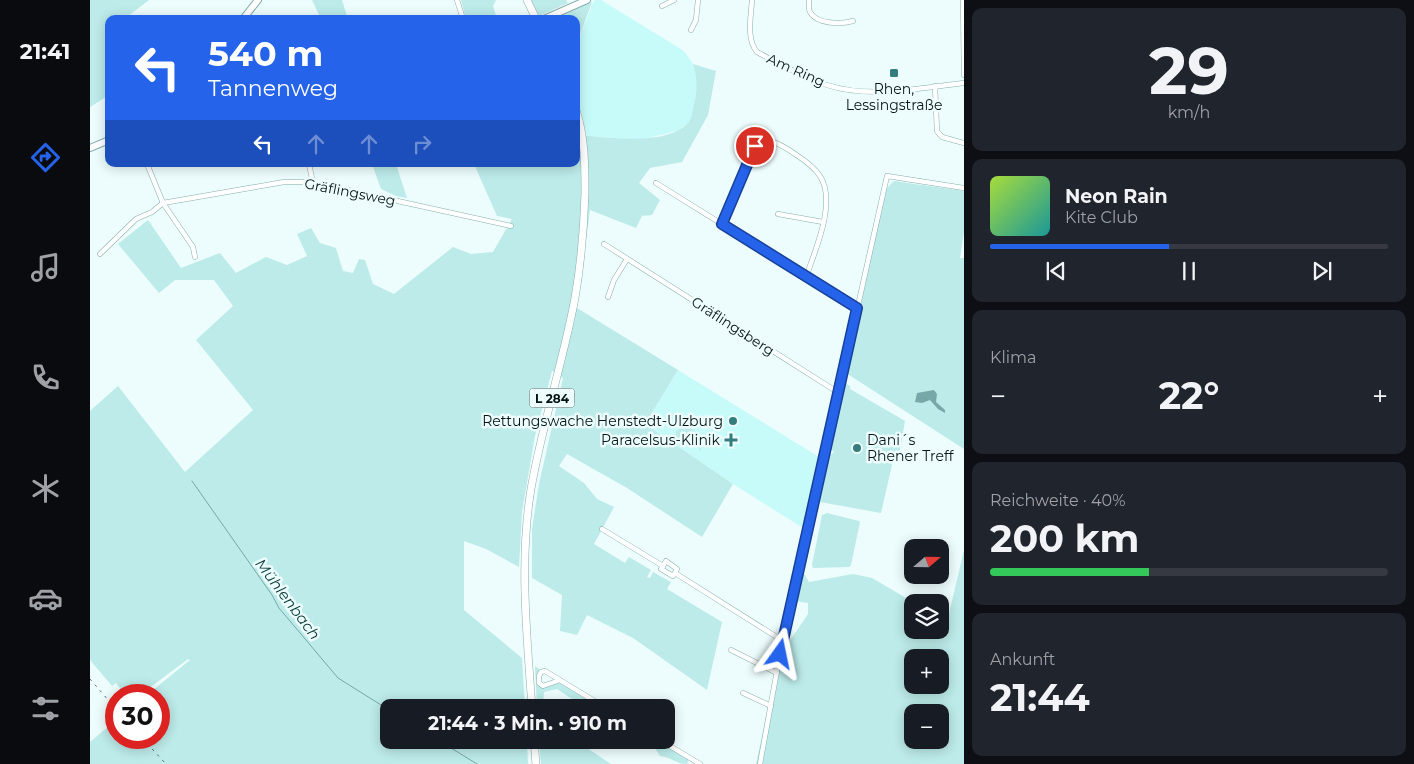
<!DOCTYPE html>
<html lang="de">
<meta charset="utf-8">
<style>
:root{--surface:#171b24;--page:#20242c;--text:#f1f3f6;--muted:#9ea1a6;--line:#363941;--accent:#2563eb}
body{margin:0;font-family:Montserrat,sans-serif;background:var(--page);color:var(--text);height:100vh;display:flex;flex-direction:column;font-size:19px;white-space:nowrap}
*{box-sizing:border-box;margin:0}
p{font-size:16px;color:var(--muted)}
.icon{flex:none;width:28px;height:28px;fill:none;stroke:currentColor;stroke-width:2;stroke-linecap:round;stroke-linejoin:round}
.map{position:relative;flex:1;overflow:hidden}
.details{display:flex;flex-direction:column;gap:8px;padding:8px;background:#0d0f14;width:450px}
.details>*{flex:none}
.guide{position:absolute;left:15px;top:15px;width:475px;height:152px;border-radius:10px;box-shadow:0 2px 12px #0003;background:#2563eb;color:#fff;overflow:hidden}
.needle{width:32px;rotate:70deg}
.controls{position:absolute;left:814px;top:539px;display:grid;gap:10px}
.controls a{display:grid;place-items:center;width:45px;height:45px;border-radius:10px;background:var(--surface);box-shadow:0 2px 12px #0003;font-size:25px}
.speed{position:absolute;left:15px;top:684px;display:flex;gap:10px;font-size:25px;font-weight:700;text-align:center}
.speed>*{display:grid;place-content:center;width:65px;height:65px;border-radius:50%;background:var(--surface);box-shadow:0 2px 12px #0003;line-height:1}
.speed .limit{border:8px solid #d22;background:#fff;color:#111}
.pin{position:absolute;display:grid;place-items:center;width:42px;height:42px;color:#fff;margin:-21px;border:2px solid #fff;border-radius:50%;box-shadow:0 1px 5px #0007}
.me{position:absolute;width:55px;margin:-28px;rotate:12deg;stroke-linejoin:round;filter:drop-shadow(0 0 4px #0008)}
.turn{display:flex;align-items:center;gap:18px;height:105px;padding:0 20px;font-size:22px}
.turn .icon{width:65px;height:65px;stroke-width:2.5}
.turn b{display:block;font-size:35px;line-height:42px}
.lanes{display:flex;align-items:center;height:48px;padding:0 20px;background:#0003;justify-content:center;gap:25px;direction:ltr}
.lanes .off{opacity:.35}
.big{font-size:38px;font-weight:700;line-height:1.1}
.details .tile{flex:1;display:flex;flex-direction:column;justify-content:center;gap:8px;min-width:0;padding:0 18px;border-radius:10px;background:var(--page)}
.details .dial{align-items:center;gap:0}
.dial b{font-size:65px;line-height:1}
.song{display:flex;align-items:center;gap:15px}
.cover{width:60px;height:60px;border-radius:8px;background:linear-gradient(135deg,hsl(80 70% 55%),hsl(180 70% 35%))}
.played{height:5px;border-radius:2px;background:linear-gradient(90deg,var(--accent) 45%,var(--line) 45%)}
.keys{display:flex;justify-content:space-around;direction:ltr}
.heat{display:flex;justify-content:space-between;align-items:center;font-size:28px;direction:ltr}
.charge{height:8px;border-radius:4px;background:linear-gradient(90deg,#34c759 40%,var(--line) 0)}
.trip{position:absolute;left:290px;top:699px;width:295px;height:50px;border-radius:10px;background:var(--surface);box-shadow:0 2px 12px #0003;font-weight:700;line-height:50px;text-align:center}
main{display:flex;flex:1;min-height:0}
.menu{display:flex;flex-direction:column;width:90px;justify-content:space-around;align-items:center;background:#090b0e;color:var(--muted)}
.menu .icon{width:35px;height:35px}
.menu .on{color:var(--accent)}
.menu b{font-size:22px;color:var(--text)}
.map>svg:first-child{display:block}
</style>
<main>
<nav class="menu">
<b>21:41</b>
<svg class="icon on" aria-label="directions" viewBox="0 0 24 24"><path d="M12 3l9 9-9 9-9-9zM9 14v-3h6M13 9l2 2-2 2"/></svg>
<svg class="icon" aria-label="music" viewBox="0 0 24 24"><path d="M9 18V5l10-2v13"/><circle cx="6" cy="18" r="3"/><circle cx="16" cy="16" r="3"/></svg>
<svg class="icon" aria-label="phone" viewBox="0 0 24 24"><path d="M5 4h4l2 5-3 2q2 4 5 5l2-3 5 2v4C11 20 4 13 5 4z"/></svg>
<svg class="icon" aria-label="climate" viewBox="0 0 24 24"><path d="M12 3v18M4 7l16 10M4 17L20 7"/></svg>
<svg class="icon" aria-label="car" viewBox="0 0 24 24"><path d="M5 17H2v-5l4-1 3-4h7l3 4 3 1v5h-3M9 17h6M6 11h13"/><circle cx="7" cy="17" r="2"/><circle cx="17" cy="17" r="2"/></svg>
<svg class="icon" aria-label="filters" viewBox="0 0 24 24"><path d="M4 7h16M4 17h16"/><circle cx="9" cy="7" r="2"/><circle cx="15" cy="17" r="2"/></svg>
</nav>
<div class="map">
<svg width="874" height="764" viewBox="0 0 874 764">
<rect width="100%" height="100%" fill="#edfdfd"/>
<!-- built -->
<g fill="#c6fbf9">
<path d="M506 0H511L594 51 603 64 608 75 605 101 600 122 587 131 550 140 497 136 486 96V48L503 2Z"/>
<path d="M588 370 729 457 713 528 643 484 555 424Z"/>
</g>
<!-- green -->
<g fill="#bcebe9" fill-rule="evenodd">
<path d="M0 0H59L34 19H19V95L0 107Z"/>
<path d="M222 0H252L258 19H231Z"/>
<path d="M371 0H406L403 6 407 19H376Z"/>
<path d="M441 0H476L478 3 449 16Z"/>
<path d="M502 2 486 46V19H464Z"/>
<path d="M603 64 626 71 618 115 592 162 560 168 549 183 570 200 562 215 552 216 546 228 500 210 487 308 588 370 555 424 643 484 612 537 537 488 477 454 469 466 494 483 507 499 524 507 504 544 535 563 539 557 561 570 557 577 560 578 563 572 581 582 577 589 632 622 617 690 543 638 497 615 487 635 470 631 472 595 442 578V529L449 484 473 378 462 371 445 436 432 512 429 567 396 549 374 541V610L432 658 435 707 299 708V740H437L438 764H0V742L26 720V738H69V695H57L100 660 98 659 50 695H35L26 683 22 686 0 660V411L28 386 95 472 163 410 106 340 143 306 124 280H85L69 293 28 244 58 220 91 268 130 253 146 273 176 257 197 265 217 256 207 234 221 228 230 243 246 248 253 271 263 273 269 259 275 260 283 284 304 294 363 247 381 254 403 252 422 219 407 216 384 164H486V133L487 135C517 137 575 147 598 123 602 119 602 111 604 105 607 91 608 77 603 64Z"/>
<path d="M282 164H306L317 198 306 196 291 189Z"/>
<path d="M804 181 874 191V232L870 258H874V449L756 373 795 190Z"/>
<path d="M754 382 760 386V389L815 421 809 456H804L791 513 730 502 739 456 744 452 739 448 746 410Z"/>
<path d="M594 423 609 434 611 451 604 443H589L585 438 586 432Z"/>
<path d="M737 513 769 521 770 522 761 565 759 567 723 568 722 565 732 515Z"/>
<path d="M874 550V764H666L690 649 701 639 718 614V603L705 601 707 584 712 583 713 572 719 582 763 574 782 578 823 602 822 630H850V618L857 622ZM822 658H850V685H822ZM822 712H850V740H822Z"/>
<path d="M445 666 449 669 450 672 448 676 452 686 470 682 500 700 499 703 506 707H494L467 689 454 692 453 707H447Z"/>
<path d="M449 740H485L521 764H451Z"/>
<path d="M551 740H567L599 759 597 764C586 764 581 757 570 756L563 745Z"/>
</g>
<!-- water -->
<path fill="#77a8a7" d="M844 390 847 394 846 402 855 410V413L848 409 840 400 832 403 825 402 827 393Z"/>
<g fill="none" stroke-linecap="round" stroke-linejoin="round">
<!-- stream -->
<g stroke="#77a8a7" stroke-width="1">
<path d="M102 481 182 595 189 608 248 678 299 710"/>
<path d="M348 740 387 764"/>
</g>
<defs>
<g id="street">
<path d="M367 0 373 19"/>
<path d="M662 0C661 17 656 39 667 52 689 64 713 77 737 85 780 99 830 88 874 83"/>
<path d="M719 0C719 4 718 8 720 12 727 25 752 24 763 21"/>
<path d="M873 0 874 75"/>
<path d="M572 6 584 0"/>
<path d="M601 30 606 20 608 0"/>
<path d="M845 86 847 131 852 137 874 143"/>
<path d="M219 164 223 183"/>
<path d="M566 183 767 308"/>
<path d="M688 214 733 222"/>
<path d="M632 224 665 146 673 139C686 141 697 148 708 156 717 162 724 167 730 176 747 202 725 251 716 277"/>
<path d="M514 244 749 393"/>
<path d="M10 254 46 219 62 212 73 203 57 164"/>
<path d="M105 257 103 247 73 203 194 182H215L235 185 421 226"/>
<path d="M518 297 524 280 537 259"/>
<path d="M512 529 573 566 576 561 587 569 585 573 693 641"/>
<path d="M573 566 571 569 583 576 585 573"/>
<path d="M641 650 687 673"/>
<path d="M470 680 453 686 449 683V676L451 672 455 671 516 708"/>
<path d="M653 693 681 706"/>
<path d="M570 740 610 764"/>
<path d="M670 764 690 654 797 176 874 188"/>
</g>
<g id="secondary">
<path d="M153 19 168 0"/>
<path d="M454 19 497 0"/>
<path d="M0 148 19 140"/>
</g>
<g id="primary">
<path d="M437 0 446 19"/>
<path d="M442 708C437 636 429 561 441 489 452 425 473 362 485 298 491 263 494 228 495 193 495 165 495 137 486 110"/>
<path d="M444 740 446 764"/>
</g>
</defs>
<!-- street casing -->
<use href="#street" stroke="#86aeac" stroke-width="5.5"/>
<!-- secondary casing -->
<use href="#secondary" stroke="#86aeac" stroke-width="8"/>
<!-- primary casing -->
<use href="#primary" stroke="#86aeac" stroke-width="8"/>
<!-- street -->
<use href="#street" stroke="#fff" stroke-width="4.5"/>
<!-- secondary -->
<use href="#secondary" stroke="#fff" stroke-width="6"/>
<!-- primary -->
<use href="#primary" stroke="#fff" stroke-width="7"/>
<!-- rail -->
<g stroke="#596868" stroke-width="1" stroke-dasharray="2.5 5" stroke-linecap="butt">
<path d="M0 679 26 709"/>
<path d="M52 738 76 764"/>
</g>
</g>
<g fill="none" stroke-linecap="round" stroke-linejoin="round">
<defs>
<path id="route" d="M665 146 632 224 767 308 690 654"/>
</defs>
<!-- route casing -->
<use href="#route" stroke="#184099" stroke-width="12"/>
<!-- route -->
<use href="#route" stroke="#2563eb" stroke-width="9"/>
</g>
<!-- markers -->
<g fill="#347d7c" stroke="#edfdfd" stroke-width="2">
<rect x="799" y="68" width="10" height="10" rx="2.5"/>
<circle cx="643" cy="421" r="5"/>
<path d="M638.5 432.5h5v5h5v5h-5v5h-5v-5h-5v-5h5z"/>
<circle cx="767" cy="448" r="5"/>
</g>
<g text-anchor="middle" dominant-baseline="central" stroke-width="5" stroke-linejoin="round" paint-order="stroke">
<!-- shield labels -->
<rect fill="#edfdfd" stroke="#4b5a5a" stroke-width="1" x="439.5" y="388.5" width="45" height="19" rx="4"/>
<g font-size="12" font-weight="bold" fill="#051414">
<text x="462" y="398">L 284</text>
</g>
<!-- street labels -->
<g font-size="14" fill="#051414" stroke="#edfdfd">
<text transform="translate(706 70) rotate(24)">Am Ring</text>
<text transform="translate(260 192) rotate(11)">Gräflingsweg</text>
<text transform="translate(643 326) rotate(33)">Gräflingsberg</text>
</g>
<!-- poi labels -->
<g font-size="14" fill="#051414" stroke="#edfdfd" text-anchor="end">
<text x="804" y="89" text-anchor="middle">Rhen,<tspan x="804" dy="16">Lessingstraße</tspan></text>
<text x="633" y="421">Rettungswache Henstedt-Ulzburg</text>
<text x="630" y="440">Paracelsus-Klinik</text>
<text x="777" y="440" text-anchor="start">Dani´s<tspan x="777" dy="16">Rhener Treff</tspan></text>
</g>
<!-- water labels -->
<g font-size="15" font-style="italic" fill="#093a39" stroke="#edfdfd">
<text transform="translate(198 599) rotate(53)">Mühlenbach</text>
</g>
</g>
</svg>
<div class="controls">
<a><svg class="needle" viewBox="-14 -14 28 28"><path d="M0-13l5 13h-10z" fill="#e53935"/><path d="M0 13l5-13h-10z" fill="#9ea1a6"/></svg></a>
<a><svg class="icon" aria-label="layers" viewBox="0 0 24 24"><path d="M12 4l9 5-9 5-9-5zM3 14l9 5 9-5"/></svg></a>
<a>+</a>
<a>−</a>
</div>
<div class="speed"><div class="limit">30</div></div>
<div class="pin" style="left:665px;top:146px;background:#d93025"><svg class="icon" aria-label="arrive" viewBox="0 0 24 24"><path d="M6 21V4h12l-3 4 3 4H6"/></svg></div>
<svg class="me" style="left:690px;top:654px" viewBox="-20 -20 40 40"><path d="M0-17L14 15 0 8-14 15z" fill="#2563eb" stroke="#fff" stroke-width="4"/></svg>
<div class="trip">21:44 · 3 Min. · 910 m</div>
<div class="guide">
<div class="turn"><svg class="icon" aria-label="left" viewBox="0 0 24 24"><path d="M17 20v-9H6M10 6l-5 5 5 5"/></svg><div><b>540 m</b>Tannenweg</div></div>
<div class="lanes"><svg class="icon" aria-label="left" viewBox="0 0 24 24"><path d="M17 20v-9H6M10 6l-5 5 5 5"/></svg><svg class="icon off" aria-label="ahead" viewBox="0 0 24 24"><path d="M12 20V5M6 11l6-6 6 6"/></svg><svg class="icon off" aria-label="ahead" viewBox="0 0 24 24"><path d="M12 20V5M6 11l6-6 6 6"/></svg><svg class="icon off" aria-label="right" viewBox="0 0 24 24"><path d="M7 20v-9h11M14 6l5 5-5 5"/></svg></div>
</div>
</div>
<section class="details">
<div class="tile dial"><b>29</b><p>km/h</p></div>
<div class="tile">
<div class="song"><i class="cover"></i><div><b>Neon Rain</b><p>Kite Club</p></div></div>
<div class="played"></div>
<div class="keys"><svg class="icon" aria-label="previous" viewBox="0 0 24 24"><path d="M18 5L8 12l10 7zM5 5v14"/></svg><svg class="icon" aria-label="pause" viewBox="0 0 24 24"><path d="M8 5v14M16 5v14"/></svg><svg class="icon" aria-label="next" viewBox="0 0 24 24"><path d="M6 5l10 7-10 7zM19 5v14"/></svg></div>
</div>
<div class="tile"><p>Klima</p>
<div class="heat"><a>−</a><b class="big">22°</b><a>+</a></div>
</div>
<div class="tile"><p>Reichweite · 40%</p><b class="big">200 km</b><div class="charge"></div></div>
<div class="tile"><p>Ankunft</p><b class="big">21:44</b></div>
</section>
</main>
